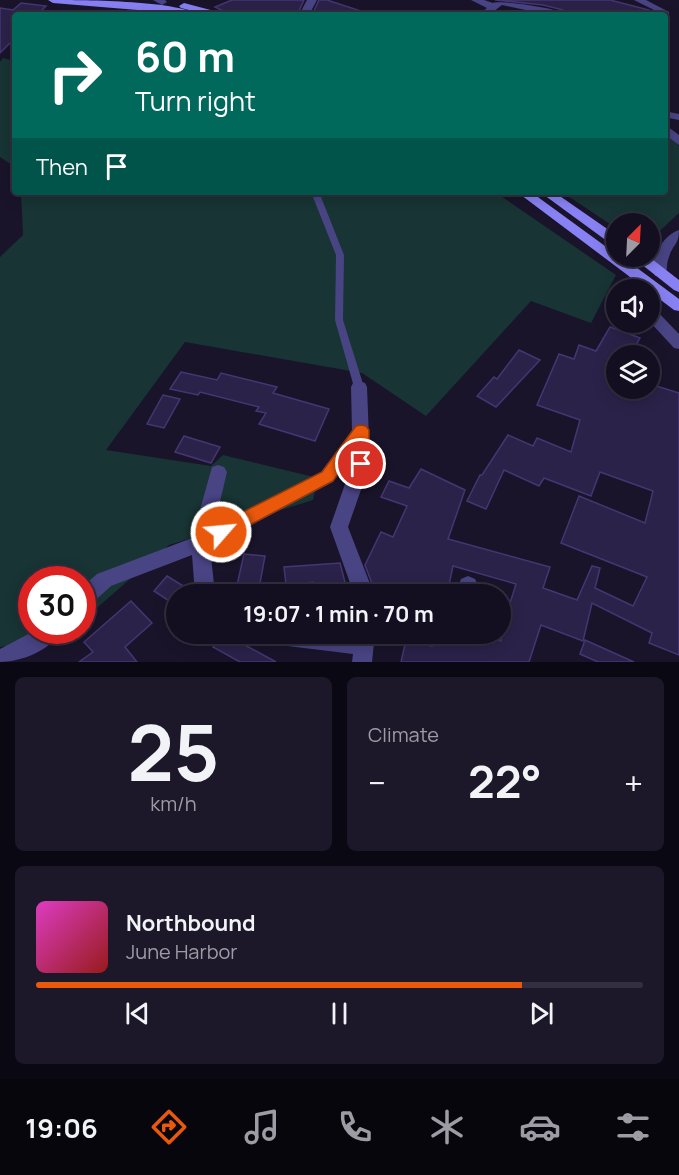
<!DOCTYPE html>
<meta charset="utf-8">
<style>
:root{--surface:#130f20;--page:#1c1829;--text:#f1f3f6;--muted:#9d9ca5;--line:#322f3e;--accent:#ea580c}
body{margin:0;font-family:Manrope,sans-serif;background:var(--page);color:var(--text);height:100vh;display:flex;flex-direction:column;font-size:22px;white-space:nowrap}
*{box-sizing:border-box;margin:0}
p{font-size:20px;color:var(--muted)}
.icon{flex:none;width:33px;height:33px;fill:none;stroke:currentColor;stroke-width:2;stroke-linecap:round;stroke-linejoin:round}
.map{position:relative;height:662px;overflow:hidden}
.sheet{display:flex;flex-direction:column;gap:15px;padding:15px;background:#0a0812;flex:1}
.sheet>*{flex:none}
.guide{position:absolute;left:12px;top:12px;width:656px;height:183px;border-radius:6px;box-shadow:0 3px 15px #0003,0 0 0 2px var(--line);background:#00695c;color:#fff;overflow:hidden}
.needle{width:39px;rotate:24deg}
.fabs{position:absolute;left:606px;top:213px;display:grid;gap:12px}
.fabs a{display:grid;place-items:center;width:54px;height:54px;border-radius:50%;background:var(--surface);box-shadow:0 3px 15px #0003,0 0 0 2px var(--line);font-size:30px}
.speed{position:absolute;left:18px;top:566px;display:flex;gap:12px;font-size:30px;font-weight:700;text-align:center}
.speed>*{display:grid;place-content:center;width:78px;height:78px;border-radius:50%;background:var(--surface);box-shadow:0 3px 15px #0003,0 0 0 2px var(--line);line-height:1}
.speed .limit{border:9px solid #d22;background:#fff;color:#111}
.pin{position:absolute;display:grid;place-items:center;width:51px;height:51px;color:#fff;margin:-26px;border:3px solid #fff;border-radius:50%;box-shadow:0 2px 6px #0007}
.me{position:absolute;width:66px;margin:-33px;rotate:63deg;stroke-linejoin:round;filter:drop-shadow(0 0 4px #0008)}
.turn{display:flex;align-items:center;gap:21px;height:126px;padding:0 24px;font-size:27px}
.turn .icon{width:78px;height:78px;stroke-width:2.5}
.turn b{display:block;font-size:42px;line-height:51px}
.then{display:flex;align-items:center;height:57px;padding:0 24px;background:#0003;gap:12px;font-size:22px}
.big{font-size:45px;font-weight:700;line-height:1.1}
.sheet .card{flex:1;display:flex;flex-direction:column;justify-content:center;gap:9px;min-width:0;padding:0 21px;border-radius:9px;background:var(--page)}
.sheet .dial{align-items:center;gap:0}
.dial b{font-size:78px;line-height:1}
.song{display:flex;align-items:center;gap:18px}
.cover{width:72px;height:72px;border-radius:9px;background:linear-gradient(135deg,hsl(310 70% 55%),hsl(0 70% 35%))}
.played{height:6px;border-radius:3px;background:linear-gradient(90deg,var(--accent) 80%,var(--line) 80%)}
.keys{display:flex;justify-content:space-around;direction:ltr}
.heat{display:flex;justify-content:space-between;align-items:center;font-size:33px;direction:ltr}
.sheet .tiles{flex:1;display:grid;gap:15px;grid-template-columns:1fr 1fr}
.card:last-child{grid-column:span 2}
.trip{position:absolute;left:166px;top:584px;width:345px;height:60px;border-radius:30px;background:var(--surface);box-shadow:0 3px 15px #0003,0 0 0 2px var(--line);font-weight:700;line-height:60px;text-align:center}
.dock{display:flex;height:96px;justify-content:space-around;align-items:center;background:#08060d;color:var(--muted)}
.dock .icon{width:42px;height:42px}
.dock .on{color:var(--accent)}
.dock b{font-size:27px;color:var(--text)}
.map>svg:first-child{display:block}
</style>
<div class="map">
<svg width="679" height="662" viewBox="0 0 679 662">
<rect width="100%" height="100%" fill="#19142a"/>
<!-- green -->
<g fill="#183434">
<path d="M3 58 15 61V167L0 157V62Z"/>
<path d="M665 130 679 146V213L650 240V224H616V228L562 192H664Z"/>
<path d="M21 192H495L616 275 591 323 531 301 426 416 362 373 185 342 106 450 211 466 223 455 318 478 313 500 169 545 83 620 82 579H32V630H71L66 634 0 647V257L23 235Z"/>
</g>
<!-- building -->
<g fill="#2b2249" stroke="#453673" stroke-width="1.5">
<path d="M232 0H304L297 15H232L215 7Z"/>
<path d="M319 0H327L364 12V15H312Z"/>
<path d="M495 0H610L649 10 648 15H570L563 10 543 5Z"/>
<path d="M21 3 46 6 37 15H15V38L0 53V8L13 10Z"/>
<path d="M610 327 640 338 630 356H616V388H650V384L679 393V655L649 643 652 633 592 603 583 641 541 625 529 662H401L406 640 432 646 435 633 484 644 487 636 501 641V614L506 616 516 584 453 566 447 594H376L365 565 381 532 393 537 407 506 381 497 389 481 409 488 421 469 465 490 448 539 550 567 543 588 577 600 592 566 600 568 595 588 633 606 647 577 561 543 579 496 645 523 653 491 600 472 591 496 544 478 539 486 504 470 486 509 467 501 480 475H482L508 435 533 446 537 438 571 452 580 420 537 405 559 354 574 359 579 345 596 351Z"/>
<path d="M519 350 540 360 496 407 477 396 494 377 497 379Z"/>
<path d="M181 372 217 380 221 373 277 387 273 393 329 409 315 441 259 424 266 413 256 411 259 407 200 392 198 395 170 389Z"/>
<path d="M163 395 180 399 164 428 147 424Z"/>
<path d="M184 436 220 447 211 463 175 452Z"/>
<path d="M244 554 265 556 258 594H235Z"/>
<path d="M340 563 348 594H311L313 582 286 585 284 567Z"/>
<path d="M167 576 193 592V594H177V606L154 591Z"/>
<path d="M131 601 152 623 125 647 137 662H79L93 652 84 642Z"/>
<path d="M223 633 276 662H240L213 647Z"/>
<path d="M585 640 634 662H598L580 654Z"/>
</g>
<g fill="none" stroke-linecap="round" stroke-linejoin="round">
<!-- service -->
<path fill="#494484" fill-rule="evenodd" d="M311 192H319L344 255 343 320 364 387 362 390H356L354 387 335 320 336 255Z"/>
<!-- minor -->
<g fill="#494484" fill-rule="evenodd">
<path d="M153 0H165L167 2 162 5Z"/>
<path d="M307 0H317L309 15H299Z"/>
<path d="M471 0H484L493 3C502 0 558 8 568 15H549L502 5 489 15H478L487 8Z"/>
<path d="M634 0H646L669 12 668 38 664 39V15Z"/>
<path d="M664 111 679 114V120L664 117Z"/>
<path d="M664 124 679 135V145L664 134Z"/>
<path d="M679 230C679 245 673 244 669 257 666 263 668 270 665 276H655C648 260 663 235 679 230Z"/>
<path d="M636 270 643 275 647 290H633L629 275Z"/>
<path d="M650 308 655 309 679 334V349L674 348 650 322Z"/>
<path d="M359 381 365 383 367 387 370 464 348 527 374 594H354L330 527 352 464V456L333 482 210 547 215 594H195L192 555 111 586 89 606 82 609V587L97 574 192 538 212 467 218 465 224 467 227 472 214 527 321 472 352 431 351 387 353 383Z"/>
<path d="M468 576 475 579 478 585 475 594H455L461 579Z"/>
<path d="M36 630H61C52 650 21 662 0 662V649Z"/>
<path d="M253 633 355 635V633H375L372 662H352L353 654 263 643 256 640Z"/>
</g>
<!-- secondary -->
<g fill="#8881f3" fill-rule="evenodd">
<path d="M48 0C78 0 176 0 198 15L53 3Z"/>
<path d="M184 3 222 13 224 15H208L181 8 179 6Z"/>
<path d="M517 192H531L616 254V256H621L679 299V311L674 310Z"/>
<path d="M540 192H554L616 235V245L611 244Z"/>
<path d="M631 256H648L679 280V292L674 290Z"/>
</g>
</g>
<!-- route -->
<path fill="#ea580c" stroke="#983908" stroke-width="1.5" d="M361 425 366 426 369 430V464L366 469 361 471 355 469 353 453 333 481 227 537 221 539 215 537 213 532 215 526 322 472 356 426Z"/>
</svg>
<div class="fabs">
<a><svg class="needle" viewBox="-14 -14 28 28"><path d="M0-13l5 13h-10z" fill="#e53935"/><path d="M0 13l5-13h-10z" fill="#9d9ca5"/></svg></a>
<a><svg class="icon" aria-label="sound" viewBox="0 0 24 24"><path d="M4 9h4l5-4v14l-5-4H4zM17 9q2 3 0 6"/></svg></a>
<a><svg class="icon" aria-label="layers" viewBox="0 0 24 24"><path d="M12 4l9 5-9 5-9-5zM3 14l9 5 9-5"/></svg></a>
</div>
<div class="speed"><div class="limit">30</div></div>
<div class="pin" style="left:361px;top:464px;background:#d93025"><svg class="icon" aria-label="arrive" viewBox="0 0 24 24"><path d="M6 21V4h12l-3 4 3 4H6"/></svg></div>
<svg class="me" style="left:221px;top:532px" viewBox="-20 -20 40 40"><circle r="17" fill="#ea580c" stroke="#fff" stroke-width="3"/><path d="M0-11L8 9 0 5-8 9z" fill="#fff"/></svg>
<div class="trip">19:07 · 1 min · 70 m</div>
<div class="guide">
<div class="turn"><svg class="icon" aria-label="right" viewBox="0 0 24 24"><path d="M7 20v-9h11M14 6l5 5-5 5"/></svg><div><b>60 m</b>Turn right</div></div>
<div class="then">Then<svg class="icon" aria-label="arrive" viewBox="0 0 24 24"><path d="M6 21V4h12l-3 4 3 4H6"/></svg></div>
</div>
</div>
<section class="sheet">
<div class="tiles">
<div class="card dial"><b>25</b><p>km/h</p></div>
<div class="card"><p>Climate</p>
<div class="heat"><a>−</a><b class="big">22°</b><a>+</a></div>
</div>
<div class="card">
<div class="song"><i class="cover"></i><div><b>Northbound</b><p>June Harbor</p></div></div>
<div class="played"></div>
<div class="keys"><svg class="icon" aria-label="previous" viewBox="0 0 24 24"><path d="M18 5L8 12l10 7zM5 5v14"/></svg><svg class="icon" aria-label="pause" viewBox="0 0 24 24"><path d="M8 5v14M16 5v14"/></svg><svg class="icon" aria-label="next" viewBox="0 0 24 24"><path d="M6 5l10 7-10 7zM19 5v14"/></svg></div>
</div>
</div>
</section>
<nav class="dock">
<b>19:06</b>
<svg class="icon on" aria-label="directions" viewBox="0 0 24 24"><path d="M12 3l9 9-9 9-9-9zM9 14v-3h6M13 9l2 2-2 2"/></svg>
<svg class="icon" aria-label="music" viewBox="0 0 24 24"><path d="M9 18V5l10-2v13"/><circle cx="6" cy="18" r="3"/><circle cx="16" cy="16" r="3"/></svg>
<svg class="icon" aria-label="phone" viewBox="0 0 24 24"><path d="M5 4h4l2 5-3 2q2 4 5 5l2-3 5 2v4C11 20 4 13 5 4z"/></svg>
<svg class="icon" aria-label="climate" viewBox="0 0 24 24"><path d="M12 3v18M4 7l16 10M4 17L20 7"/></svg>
<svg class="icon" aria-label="car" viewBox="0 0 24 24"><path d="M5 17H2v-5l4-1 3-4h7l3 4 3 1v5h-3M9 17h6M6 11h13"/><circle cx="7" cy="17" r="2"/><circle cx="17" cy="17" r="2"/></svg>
<svg class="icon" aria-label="filters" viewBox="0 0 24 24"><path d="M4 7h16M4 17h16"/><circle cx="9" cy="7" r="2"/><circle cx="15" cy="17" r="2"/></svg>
</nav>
